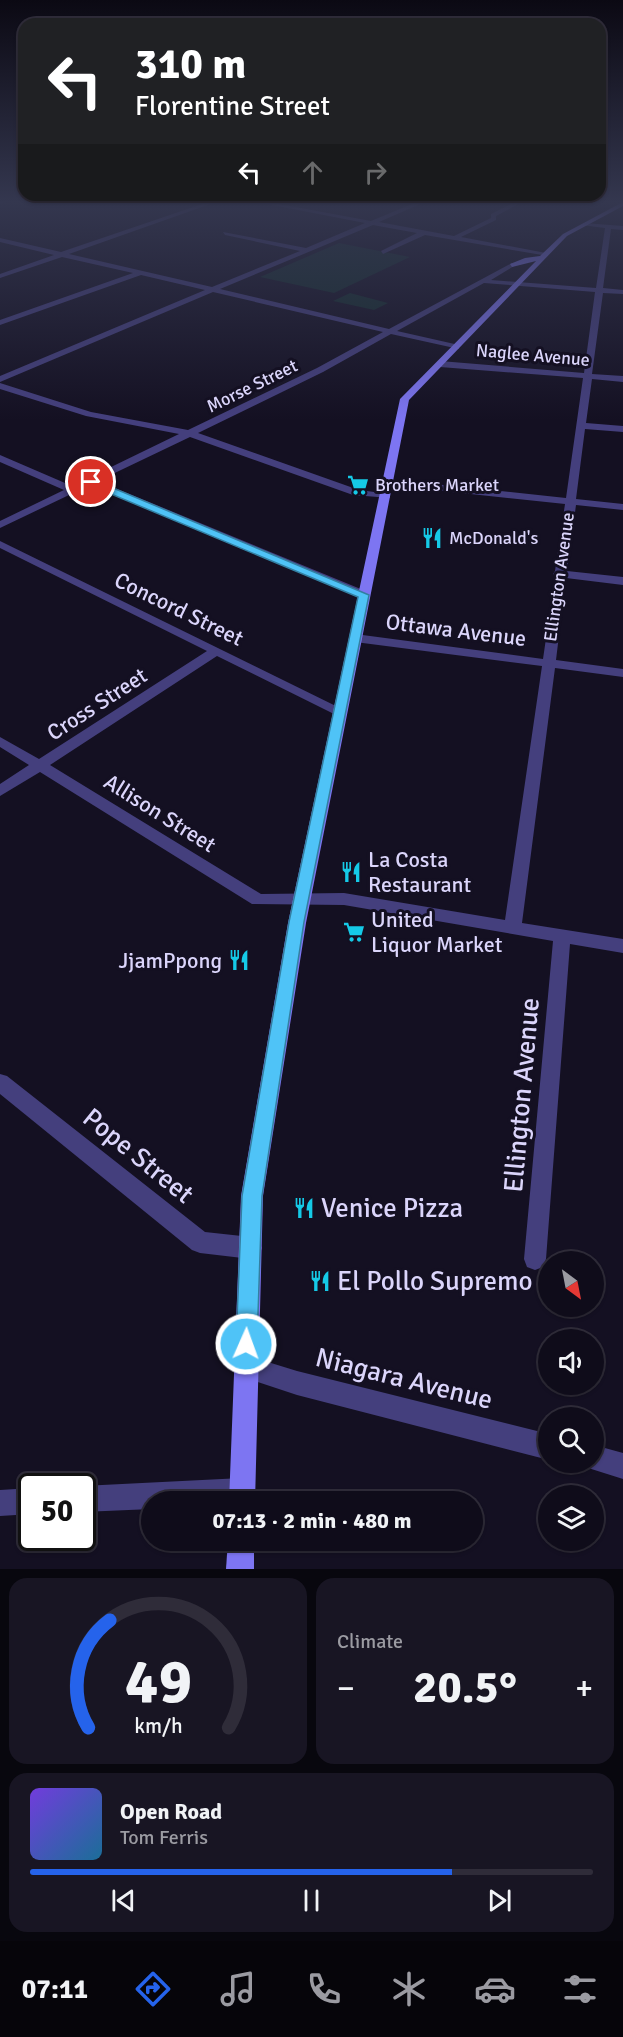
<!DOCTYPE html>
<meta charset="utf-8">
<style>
:root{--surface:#0f0c1a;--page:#181523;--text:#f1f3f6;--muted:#9b9ba2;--line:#2f2c39;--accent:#2563eb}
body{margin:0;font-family:Signika,sans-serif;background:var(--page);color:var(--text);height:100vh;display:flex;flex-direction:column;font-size:22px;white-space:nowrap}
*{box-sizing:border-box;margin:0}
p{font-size:20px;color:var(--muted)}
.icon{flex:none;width:33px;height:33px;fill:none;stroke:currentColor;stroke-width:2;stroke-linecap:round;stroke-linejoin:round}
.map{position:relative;height:1569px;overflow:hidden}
.drawer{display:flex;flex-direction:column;gap:9px;padding:9px;background:#08070e;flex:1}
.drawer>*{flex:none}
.banner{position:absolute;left:18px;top:18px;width:588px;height:183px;border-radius:18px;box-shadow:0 2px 4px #0004,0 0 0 2px var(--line);background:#202124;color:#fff;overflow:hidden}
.needle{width:39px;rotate:148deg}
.fabs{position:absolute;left:538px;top:1251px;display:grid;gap:12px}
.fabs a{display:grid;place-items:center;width:66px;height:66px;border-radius:50%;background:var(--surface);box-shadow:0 2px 4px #0004,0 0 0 2px var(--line);font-size:30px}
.speed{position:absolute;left:18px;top:1473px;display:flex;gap:12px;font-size:30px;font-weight:700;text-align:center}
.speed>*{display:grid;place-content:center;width:78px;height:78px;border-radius:50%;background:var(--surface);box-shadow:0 2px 4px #0004,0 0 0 2px var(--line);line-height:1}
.speed .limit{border:3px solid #111;border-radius:9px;background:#fff;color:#111}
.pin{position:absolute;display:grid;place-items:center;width:51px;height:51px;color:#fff;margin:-26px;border:3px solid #fff;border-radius:50%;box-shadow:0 2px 6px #0007}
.me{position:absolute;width:66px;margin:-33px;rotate:2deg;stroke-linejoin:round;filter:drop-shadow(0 0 4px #0008)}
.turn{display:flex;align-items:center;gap:21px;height:126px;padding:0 18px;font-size:27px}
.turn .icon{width:78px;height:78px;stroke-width:2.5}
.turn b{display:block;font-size:42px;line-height:51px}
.lanes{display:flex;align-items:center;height:57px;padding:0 18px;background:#0003;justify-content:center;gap:30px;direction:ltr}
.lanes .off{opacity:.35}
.big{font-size:45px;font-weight:800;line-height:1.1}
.drawer .card{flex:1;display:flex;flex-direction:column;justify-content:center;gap:9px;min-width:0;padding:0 21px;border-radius:18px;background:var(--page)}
.drawer .dial{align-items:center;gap:0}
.dial svg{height:156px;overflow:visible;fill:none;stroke:var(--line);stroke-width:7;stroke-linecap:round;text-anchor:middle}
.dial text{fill:var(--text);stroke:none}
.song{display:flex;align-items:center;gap:18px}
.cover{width:72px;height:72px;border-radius:9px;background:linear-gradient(135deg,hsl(260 70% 55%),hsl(200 70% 35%))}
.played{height:6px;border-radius:3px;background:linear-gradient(90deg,var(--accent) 75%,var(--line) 75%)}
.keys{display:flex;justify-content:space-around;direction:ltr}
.heat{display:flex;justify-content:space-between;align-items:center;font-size:33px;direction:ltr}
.drawer .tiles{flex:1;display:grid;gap:9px;grid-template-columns:1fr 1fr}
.card:last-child{grid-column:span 2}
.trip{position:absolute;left:141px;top:1491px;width:342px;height:60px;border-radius:30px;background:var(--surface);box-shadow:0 2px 4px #0004,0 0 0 2px var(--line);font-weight:800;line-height:60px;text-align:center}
.menu{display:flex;height:96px;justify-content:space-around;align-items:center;background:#06050a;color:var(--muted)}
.menu .icon{width:42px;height:42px}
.menu .on{color:var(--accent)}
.menu b{font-size:27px;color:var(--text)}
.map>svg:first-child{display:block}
</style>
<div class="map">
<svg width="623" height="1569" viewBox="0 0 623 1569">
<rect width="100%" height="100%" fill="#141022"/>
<!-- green -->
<g fill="#142c2c">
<path d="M339 243 410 257 334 293 260 277Z"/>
<path d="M350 293 388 303 374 310 333 301Z"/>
</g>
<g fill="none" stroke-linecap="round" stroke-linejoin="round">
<!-- street -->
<g fill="#443f7d" fill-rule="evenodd">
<path d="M0 201H6L0 204Z"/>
<path d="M211 201H219L69 254 212 287 300 251 225 235 223 232 306 248 365 223 251 201H263L371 221 419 201H427L379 222 454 236 491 218V214L517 201H524L496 216V220L461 237 546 253 548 256 425 235 383 254 381 251 417 233 373 225 220 289 389 329 512 263 514 266 491 280 596 288 605 228 581 225 584 223 623 226V230L611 229 603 288 623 290V294L603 293 592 374 623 376V382L592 379 586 423 623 426V432L585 429 576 499 623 504V510L576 505 567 571 623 577V585L566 578 556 660 623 669V677L555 668 522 923 623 939V953L570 944 546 1259 543 1267 535 1270 527 1267 524 1259 553 941 344 905 252 904 40 772 0 796V784L29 765 0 747V737L39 759 207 651 0 548V541L346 711 344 714H334L217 656 50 765 261 894 344 893 505 920 542 666 355 642 349 638 355 634 543 659 555 576 553 574 555 571 565 504 387 485 382 482 387 479 566 498 583 378 440 367 436 364 440 361 584 373 595 292 484 283 397 331 459 345V349L391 334 323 372 198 433 359 490 390 494V498L353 495 190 437 98 481 368 592V598H360L90 485 0 528V521L64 490 0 462V455L72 486 179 434 86 416 0 389V383L91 412 188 430 317 368 383 332 213 292 0 382V376L205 290 141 275 0 325V320L133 273 62 257 0 278V274L54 255 0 242V238L61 252Z"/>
<path d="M0 1074 7 1076 205 1232 251 1237 259 1240 262 1248 259 1256 251 1259 200 1253 192 1250 0 1094Z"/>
<path d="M245 1355 297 1371 549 1434V1460L297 1395 237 1375 233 1367 237 1359Z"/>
<path d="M594 1445 623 1453V1479L585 1467 583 1462H594Z"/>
<path d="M242 1478 251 1482 255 1491 251 1500 248 1502H152V1509L82 1512V1486Z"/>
<path d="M32 1488V1514L0 1516V1490Z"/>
</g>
<!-- secondary -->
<g fill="#7d75f2" fill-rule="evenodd">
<path d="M623 202V206L567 236 409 400 306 923 263 1196 255 1502H229L241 1196 288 923 400 399 536 261 512 267 510 264 525 258 540 256 563 234Z"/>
<path d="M228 1540H254V1569H226Z"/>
</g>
</g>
<!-- sky -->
<linearGradient id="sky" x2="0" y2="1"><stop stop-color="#0b0913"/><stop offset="0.48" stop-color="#34374f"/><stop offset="1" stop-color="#34374f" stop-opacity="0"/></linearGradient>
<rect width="623" height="420" fill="url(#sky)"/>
<!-- route -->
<path fill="#4fc3f7" stroke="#337fa1" stroke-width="1.5" d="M87 480H94L369 595 304 922 262 1196 257 1344 254 1351 246 1354 239 1351 236 1344 242 1196 289 922 358 597 87 484Z"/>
<!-- icons -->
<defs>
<symbol id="supermarket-bare" viewBox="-9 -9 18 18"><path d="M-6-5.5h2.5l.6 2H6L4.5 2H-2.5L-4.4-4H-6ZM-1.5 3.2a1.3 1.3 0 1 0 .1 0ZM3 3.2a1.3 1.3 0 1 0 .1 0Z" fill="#15cae7" stroke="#141022" stroke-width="2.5" paint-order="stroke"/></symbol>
<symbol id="restaurant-bare" viewBox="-9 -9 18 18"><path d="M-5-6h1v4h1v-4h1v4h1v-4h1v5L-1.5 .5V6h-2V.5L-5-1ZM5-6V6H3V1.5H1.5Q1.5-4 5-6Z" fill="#15cae7" stroke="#141022" stroke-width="2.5" paint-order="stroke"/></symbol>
</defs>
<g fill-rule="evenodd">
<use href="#supermarket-bare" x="343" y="470" width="30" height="30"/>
<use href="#restaurant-bare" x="417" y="523" width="30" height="30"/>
<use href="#restaurant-bare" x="336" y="857" width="30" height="30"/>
<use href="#supermarket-bare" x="339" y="917" width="30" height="30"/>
<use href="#restaurant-bare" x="224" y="945" width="30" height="30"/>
<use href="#restaurant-bare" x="289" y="1193" width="30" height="30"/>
<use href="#restaurant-bare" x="305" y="1266" width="30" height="30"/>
</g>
<g text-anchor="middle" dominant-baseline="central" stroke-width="6" stroke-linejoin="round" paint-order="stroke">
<!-- far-street labels -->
<g font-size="18" fill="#dbd5fb" stroke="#141022">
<text transform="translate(533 355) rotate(5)">Naglee Avenue</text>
<text transform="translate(252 386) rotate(-26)">Morse Street</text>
<text transform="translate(559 577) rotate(-82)">Ellington Avenue</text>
</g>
<!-- far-poi labels -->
<g font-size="18" fill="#dbd5fb" stroke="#141022" text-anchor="start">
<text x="375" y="485">Brothers Market</text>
<text x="449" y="538">McDonald's</text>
</g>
<!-- street labels -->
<g font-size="22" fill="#dbd5fb" stroke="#141022">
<text transform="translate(179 609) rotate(26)">Concord Street</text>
<text transform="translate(456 630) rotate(7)">Ottawa Avenue</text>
<text transform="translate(97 704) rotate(-33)">Cross Street</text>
<text transform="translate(160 813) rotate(32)">Allison Street</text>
</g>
<!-- poi labels -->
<g font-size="22" fill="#dbd5fb" stroke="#141022" text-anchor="start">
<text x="368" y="859">La Costa<tspan x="368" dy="25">Restaurant</tspan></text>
<text x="371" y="919">United<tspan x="371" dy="25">Liquor Market</tspan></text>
<text x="222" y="960" text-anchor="end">JjamPpong</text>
</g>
<!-- near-street labels -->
<g font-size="27" fill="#dbd5fb" stroke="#141022">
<text transform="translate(522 1095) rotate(-85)">Ellington Avenue</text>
<text transform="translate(138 1156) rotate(39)">Pope Street</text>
<text transform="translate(404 1379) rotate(14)">Niagara Avenue</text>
</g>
<!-- near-poi labels -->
<g font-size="27" fill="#dbd5fb" stroke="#141022" text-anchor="start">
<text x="321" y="1208">Venice Pizza</text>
<text x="337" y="1281">El Pollo Supremo</text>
</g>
</g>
</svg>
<div class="fabs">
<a><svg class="needle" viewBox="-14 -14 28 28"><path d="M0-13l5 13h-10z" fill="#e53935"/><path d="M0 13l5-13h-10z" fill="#9b9ba2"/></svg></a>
<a><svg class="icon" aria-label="sound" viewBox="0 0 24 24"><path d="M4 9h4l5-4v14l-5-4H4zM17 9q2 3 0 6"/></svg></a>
<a><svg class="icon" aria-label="search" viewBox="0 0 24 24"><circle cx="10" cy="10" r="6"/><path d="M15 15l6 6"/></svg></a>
<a><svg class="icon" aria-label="layers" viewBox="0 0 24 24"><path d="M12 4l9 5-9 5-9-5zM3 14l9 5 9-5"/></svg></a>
</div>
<div class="speed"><div class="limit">50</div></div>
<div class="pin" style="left:91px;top:482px;background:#d93025"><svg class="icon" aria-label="arrive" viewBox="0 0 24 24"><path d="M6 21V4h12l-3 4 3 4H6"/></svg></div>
<svg class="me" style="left:246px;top:1344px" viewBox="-20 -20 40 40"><circle r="17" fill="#4fc3f7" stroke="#fff" stroke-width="3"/><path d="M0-11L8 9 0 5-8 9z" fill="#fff"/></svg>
<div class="trip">07:13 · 2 min · 480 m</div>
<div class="banner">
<div class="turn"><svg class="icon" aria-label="left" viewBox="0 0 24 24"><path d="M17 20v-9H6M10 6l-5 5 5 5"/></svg><div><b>310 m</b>Florentine Street</div></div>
<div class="lanes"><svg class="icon" aria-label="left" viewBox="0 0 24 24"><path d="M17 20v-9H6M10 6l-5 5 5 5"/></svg><svg class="icon off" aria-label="ahead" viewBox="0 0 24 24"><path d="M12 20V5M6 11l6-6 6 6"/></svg><svg class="icon off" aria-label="right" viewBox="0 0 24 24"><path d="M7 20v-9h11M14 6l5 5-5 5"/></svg></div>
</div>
</div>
<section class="drawer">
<div class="tiles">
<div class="card dial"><svg viewBox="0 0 100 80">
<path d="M14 69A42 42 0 1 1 86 69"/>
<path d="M14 69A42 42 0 0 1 25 14" stroke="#2563eb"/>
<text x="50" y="56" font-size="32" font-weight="700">49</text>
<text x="50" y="72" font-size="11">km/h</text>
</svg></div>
<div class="card"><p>Climate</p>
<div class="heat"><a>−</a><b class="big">20.5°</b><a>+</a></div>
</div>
<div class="card">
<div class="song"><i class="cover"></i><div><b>Open Road</b><p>Tom Ferris</p></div></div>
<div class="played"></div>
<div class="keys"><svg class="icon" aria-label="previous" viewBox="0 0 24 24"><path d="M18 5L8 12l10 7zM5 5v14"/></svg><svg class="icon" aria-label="pause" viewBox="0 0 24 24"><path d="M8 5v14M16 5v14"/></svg><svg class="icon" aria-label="next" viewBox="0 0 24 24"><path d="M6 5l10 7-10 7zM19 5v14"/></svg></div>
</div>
</div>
</section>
<nav class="menu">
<b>07:11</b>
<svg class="icon on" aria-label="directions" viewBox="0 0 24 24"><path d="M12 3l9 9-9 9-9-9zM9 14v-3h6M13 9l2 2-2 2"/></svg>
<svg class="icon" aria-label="music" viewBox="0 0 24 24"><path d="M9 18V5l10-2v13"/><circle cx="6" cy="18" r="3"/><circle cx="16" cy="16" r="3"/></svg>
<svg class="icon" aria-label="phone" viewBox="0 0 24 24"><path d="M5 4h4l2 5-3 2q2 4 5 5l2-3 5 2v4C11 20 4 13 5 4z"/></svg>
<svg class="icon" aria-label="climate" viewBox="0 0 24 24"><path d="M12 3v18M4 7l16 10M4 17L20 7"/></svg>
<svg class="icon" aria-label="car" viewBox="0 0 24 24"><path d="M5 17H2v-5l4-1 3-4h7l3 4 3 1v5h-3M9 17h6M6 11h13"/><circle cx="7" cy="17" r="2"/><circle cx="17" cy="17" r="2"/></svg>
<svg class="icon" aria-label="filters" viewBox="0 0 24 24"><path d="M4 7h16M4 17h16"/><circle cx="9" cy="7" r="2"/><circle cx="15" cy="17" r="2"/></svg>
</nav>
